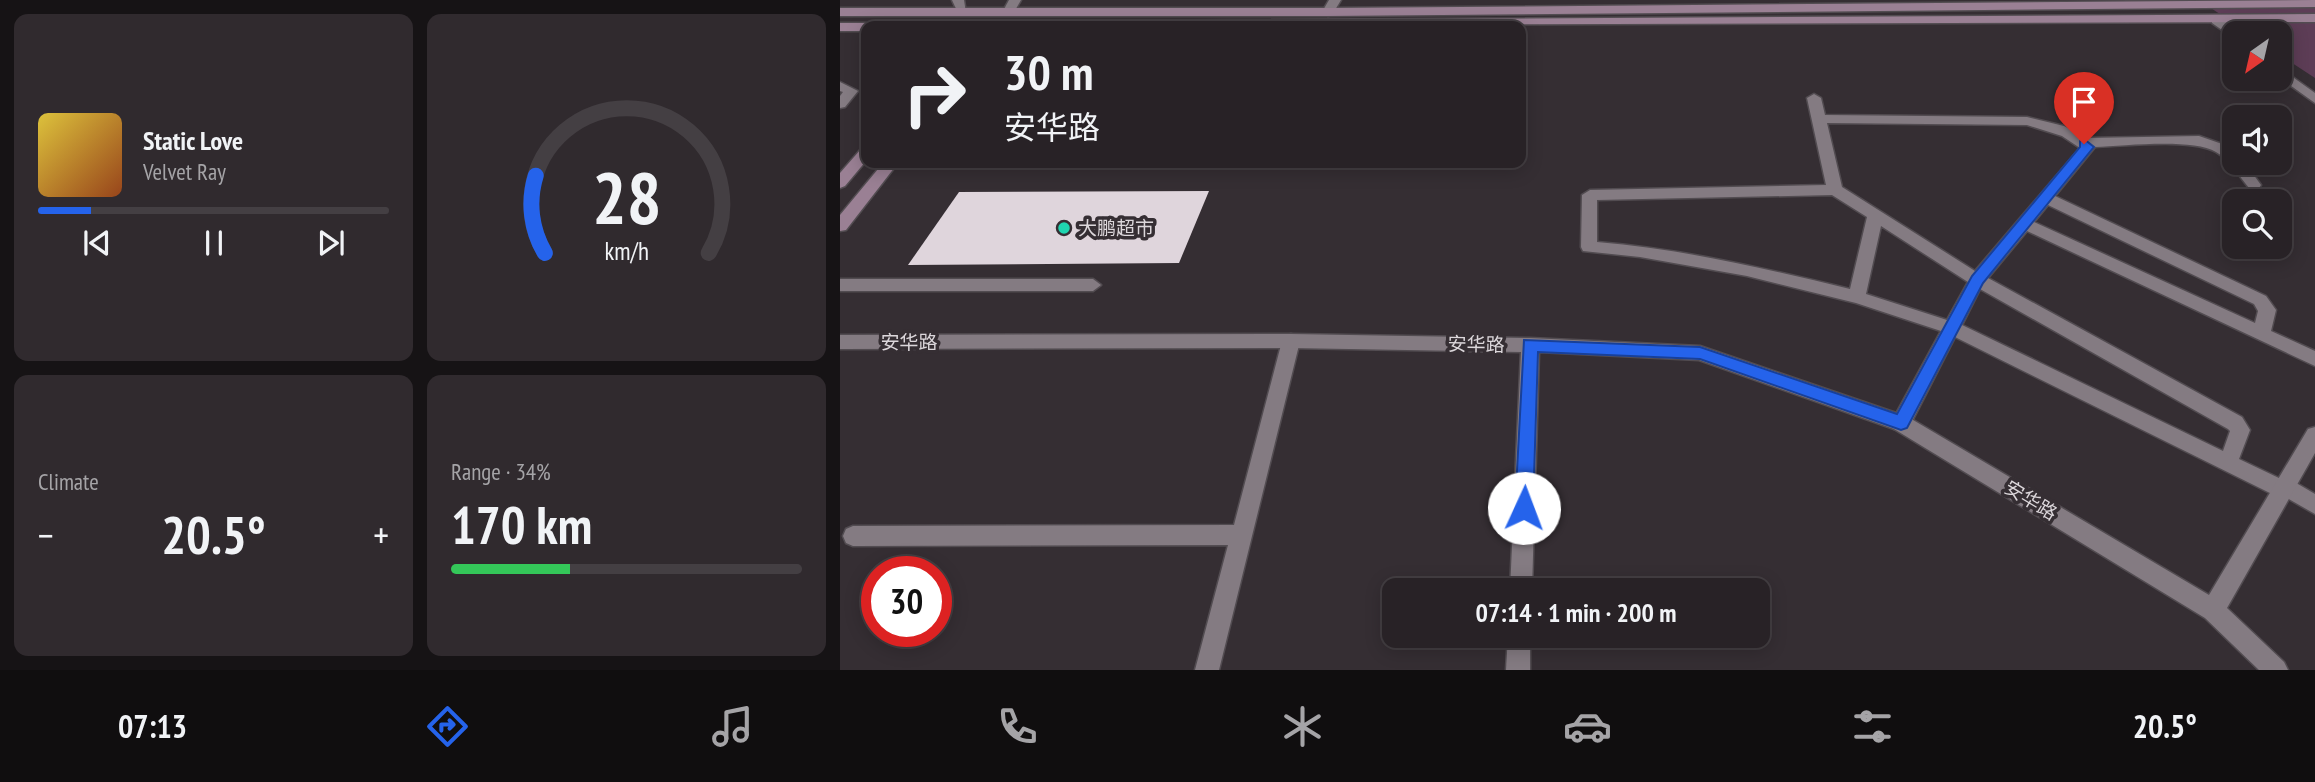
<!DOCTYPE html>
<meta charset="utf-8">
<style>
:root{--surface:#282226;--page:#302a2e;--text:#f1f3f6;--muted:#a5a4a7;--line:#443f43;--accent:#2563eb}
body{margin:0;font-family:"PT Sans Narrow","Noto Sans SC",sans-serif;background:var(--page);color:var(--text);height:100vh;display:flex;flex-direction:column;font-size:26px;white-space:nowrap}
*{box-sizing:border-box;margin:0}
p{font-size:23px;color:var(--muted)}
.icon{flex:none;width:38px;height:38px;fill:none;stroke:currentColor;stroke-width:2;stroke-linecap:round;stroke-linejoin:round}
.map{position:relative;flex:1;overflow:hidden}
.side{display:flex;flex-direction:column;gap:14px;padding:14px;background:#161315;width:840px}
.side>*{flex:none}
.banner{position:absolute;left:21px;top:21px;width:665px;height:147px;border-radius:14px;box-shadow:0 4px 18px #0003,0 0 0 2px var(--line);background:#282226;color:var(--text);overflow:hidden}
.needle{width:46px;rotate:214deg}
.tools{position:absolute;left:1382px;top:21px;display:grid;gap:14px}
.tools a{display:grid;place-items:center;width:70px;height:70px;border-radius:14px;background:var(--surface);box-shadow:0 4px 18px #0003,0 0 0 2px var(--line);font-size:35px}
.speed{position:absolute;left:21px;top:556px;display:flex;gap:14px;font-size:35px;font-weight:700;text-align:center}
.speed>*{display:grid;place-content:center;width:91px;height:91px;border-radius:50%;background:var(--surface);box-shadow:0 4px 18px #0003,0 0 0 2px var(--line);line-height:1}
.speed .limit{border:10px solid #d22;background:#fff;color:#111}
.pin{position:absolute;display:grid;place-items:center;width:60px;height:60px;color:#fff;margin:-72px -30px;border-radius:50% 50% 50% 0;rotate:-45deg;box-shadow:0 0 7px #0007}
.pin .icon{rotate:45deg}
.me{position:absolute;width:77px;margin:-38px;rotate:2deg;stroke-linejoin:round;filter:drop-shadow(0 0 5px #0008)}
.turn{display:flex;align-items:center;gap:24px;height:147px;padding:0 28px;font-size:32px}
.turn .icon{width:91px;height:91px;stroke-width:2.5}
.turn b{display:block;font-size:49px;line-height:60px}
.big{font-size:52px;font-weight:600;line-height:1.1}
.side .widget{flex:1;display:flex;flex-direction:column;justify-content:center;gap:10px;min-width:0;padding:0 24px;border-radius:14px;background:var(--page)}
.side .dial{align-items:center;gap:0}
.dial svg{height:182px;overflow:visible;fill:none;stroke:var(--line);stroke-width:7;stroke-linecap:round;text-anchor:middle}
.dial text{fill:var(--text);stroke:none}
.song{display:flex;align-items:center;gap:21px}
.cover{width:84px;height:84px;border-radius:10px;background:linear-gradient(135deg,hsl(50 70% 55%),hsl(20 70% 35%))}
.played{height:7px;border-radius:4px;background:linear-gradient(90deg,var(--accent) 15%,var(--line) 15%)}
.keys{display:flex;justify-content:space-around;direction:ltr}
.heat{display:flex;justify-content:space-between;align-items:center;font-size:38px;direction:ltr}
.charge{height:10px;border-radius:5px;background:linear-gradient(90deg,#34c759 34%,var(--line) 0)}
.side .tiles{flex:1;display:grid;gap:14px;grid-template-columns:repeat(2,1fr)}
.trip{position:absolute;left:542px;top:578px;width:388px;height:70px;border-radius:14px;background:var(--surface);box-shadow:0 4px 18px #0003,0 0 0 2px var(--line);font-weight:600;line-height:70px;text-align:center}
.menu{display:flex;height:112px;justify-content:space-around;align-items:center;background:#100e0f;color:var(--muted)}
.menu .icon{width:49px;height:49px}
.menu .selected{color:var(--accent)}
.menu b{font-size:32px;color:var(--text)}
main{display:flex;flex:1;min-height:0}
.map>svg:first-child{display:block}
</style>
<main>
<section class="side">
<div class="tiles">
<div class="widget">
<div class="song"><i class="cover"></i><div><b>Static Love</b><p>Velvet Ray</p></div></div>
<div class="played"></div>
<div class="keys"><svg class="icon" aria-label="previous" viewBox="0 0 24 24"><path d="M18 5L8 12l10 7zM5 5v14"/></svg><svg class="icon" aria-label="pause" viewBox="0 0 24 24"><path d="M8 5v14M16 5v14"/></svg><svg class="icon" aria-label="next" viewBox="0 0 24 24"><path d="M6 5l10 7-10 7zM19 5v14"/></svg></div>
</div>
<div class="widget dial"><svg viewBox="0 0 100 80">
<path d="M14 69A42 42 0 1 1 86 69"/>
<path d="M14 69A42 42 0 0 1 10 35" stroke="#2563eb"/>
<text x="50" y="56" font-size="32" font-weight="700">28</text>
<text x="50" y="72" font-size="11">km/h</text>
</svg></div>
<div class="widget"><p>Climate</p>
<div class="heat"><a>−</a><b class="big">20.5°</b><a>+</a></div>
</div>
<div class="widget"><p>Range · 34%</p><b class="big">170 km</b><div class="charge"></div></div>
</div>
</section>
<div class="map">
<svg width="1475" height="670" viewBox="0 0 1475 670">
<rect width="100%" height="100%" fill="#352e33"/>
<!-- green -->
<path fill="#5d3d56" d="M1359 0H1475V78L1440 55V33H1408Z"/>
<!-- building -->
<path fill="#dfd5dc" d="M369 191 339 263 68 265 119 192Z"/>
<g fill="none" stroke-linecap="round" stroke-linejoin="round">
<defs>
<g id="service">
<path d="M489 0H501L492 15 488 16 482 12Z"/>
<path d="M558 21 563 26H551Z"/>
<path d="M356 22 362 26H348L350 23Z"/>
<path d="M0 82 18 91 5 107 0 108V96L3 92 0 91Z"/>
<path d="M974 94 981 98 985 115 1187 117 1224 126 1247 138 1359 136 1385 145 1395 152V163H1405L1421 185 1419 188H1409C1399 176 1390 160 1376 152 1353 138 1284 146 1255 147L1215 196 1426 296 1436 310 1431 331 1475 351V366L1187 231 1148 278 1402 417 1410 430 1399 459 1441 479 1446 477 1475 494V514L1447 498 1436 496 1115 337 1068 429 1061 431 1054 429 1051 423 1101 331 1016 303 907 276 800 257 743 251 741 247 742 195 750 190 986 185 967 98ZM987 123 1187 125 1222 136 1240 148 1135 271 1002 187ZM992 195 1027 217 1010 289C927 269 843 249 757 242V200ZM1208 205 1414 304 1418 311 1415 323 1194 222ZM1041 226 1128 282 1107 320 1026 294ZM1140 289 1388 429 1390 431 1383 451 1122 325Z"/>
<path d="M0 279H253L261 285 253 291H0Z"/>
<path d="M451 334 457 336 460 341 379 670H355L388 545 13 546 6 543 3 536 6 529 13 526 394 525 442 341 445 336Z"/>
</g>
<g id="minor">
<path d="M112 0H124L126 13H118Z"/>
<path d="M169 0H181L173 14 169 15 163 11Z"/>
<path d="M451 334 690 338 860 346 1068 417 1369 595 1468 429 1475 427V453L1387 608 1444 662 1448 670H1419L1365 618 1054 429 859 360 699 352 692 590H670L681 352 451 348 0 349V335Z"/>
<path d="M668 635H690V670H666Z"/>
</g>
<g id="tertiary">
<path d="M1372 17H1380L1400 33H1395V39L1372 23Z"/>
<path d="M1440 68 1475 93V103L1440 78Z"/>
</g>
<g id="secondary">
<path d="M1475 0V7L488 16H0V8H488Z"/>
<path d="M1475 14V22L91 26 97 22Z"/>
<path d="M0 23H26L32 26H26V31H0Z"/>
<path d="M26 148V161L5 186 0 188V173L21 149Z"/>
<path d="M43 163H58L6 230 0 231V215Z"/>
</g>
</defs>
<!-- service casing -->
<use href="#service" stroke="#524c51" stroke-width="3"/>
<!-- minor casing -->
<use href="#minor" stroke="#524c51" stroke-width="3"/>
<!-- tertiary casing -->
<use href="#tertiary" stroke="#524c51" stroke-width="3"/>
<!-- secondary casing -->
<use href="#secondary" stroke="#524c51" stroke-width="3"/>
<!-- service -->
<use href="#service" fill="#847b82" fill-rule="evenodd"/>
<!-- minor -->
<use href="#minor" fill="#847b82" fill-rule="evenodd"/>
<!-- tertiary -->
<use href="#tertiary" fill="#847b82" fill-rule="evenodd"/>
<!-- secondary -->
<use href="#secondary" fill="#9a8094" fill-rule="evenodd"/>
</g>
<!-- route -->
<path fill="#2563eb" stroke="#184099" stroke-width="2" d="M1244 139 1254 147 1143 283 1067 428 1061 430 860 359 698 352 693 508 691 514 684 517 677 514 675 508 684 340 860 347 1057 414 1132 276 1240 147V141Z"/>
<!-- markers -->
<circle fill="#1fd5b0" stroke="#352e33" stroke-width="2.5" cx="224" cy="228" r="7"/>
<g text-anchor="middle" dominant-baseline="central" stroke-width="7" stroke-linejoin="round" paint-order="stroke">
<!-- poi labels -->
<g font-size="19" fill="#dcd7db" stroke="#352e33" text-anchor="start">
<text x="238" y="228">大鹏超市</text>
</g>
<!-- street labels -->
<g font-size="19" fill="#dcd7db" stroke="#352e33">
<text x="69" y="342">安华路</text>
<text transform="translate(636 344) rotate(1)">安华路</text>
<text transform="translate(1191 500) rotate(31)">安华路</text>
</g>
</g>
</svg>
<div class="tools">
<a><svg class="needle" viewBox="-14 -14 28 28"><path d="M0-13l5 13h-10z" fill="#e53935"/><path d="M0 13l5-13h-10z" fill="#a5a4a7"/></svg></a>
<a><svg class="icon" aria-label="sound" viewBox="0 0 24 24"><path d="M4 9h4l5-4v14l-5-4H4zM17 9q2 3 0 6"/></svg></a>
<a><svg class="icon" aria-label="search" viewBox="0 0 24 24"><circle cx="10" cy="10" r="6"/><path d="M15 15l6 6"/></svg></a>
</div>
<div class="speed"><div class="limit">30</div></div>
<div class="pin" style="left:1244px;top:144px;background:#d93025"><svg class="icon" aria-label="arrive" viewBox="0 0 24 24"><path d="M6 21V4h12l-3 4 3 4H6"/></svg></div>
<svg class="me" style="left:684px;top:508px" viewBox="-20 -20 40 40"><circle r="19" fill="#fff"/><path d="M0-13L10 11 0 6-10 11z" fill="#2563eb"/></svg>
<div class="trip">07:14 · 1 min · 200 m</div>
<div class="banner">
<div class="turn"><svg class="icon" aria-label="right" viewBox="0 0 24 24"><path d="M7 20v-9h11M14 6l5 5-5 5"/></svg><div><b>30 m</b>安华路</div></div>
</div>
</div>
</main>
<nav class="menu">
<b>07:13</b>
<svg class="icon selected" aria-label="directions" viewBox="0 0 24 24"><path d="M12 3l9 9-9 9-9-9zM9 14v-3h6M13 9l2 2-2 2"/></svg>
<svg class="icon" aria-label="music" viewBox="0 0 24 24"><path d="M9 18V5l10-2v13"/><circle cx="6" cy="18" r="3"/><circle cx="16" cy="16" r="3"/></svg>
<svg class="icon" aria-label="phone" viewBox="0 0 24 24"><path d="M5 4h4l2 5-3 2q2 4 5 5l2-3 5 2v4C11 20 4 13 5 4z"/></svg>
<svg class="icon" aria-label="climate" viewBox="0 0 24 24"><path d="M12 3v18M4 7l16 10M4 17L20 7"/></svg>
<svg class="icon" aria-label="car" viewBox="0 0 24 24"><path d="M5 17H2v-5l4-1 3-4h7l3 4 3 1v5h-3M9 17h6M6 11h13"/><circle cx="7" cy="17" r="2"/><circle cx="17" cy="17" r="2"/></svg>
<svg class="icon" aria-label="filters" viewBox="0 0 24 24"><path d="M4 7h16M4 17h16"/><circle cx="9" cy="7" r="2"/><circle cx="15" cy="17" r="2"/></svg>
<b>20.5°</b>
</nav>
